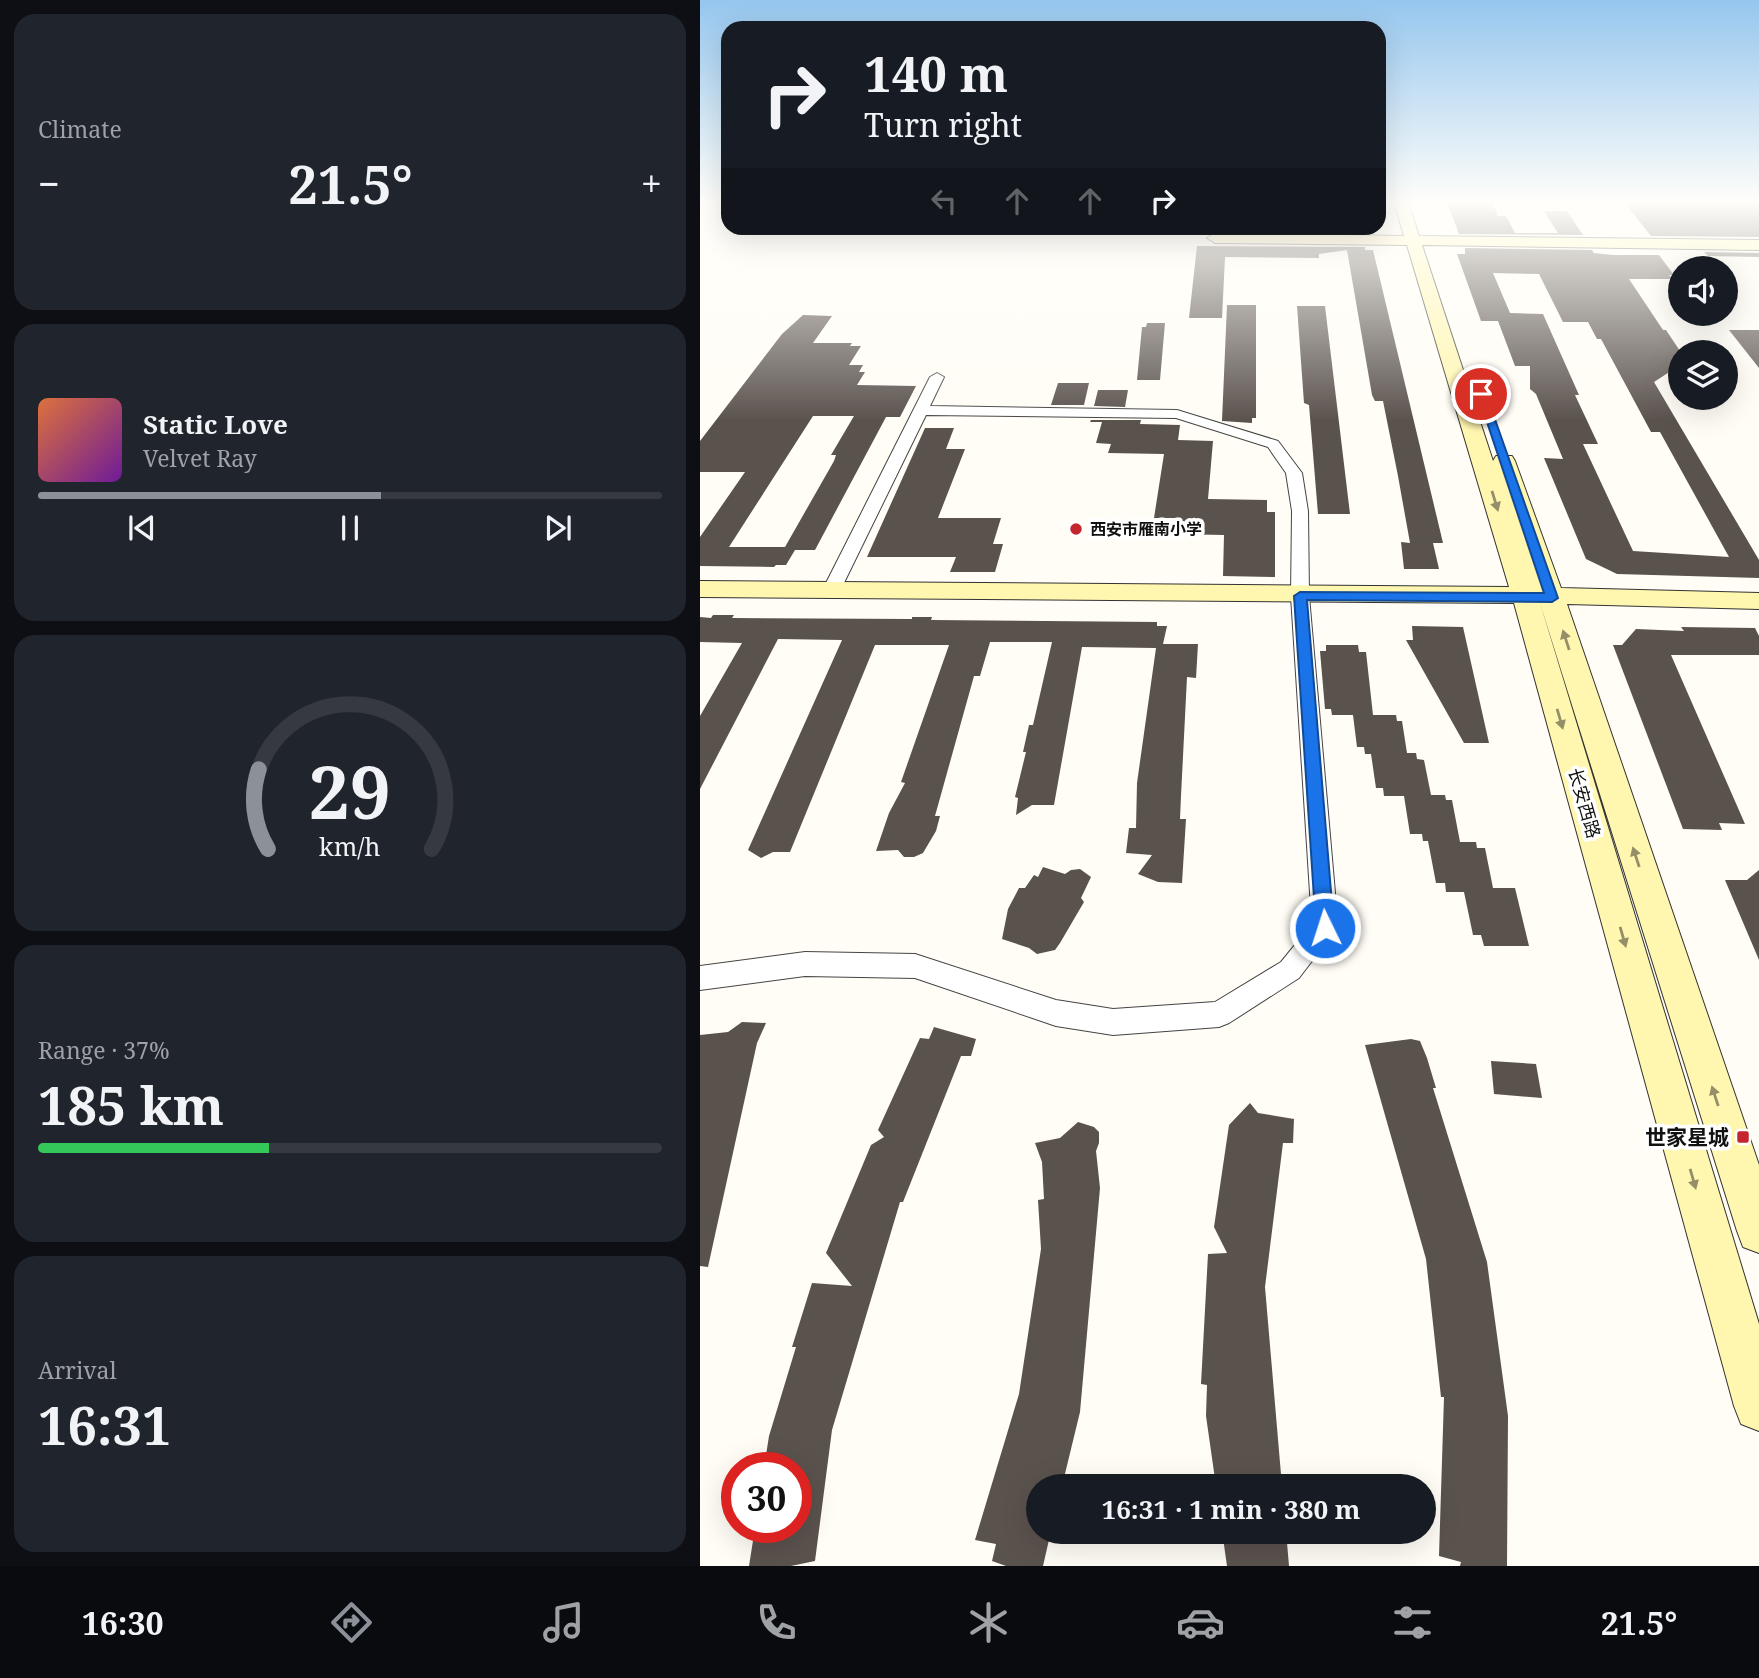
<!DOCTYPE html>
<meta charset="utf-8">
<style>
:root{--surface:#171b24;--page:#20242c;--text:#f1f3f6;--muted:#9ea1a6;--line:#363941;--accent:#8c9099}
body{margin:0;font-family:"Noto Serif","Noto Sans SC",serif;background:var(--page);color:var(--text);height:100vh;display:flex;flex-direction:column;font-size:26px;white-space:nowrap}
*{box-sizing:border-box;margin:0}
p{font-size:23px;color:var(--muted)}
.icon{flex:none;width:38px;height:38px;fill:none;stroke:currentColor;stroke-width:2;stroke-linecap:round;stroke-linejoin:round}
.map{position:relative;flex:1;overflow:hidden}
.side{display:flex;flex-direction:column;gap:14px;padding:14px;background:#0d0f14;width:700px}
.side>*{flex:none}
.banner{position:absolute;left:21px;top:21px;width:665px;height:214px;border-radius:21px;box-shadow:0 7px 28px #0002;background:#171b24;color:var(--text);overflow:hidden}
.fabs{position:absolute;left:968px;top:256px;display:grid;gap:14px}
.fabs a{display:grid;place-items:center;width:70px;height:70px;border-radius:50%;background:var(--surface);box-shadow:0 7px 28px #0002;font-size:35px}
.speed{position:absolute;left:21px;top:1452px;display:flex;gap:14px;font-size:35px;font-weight:700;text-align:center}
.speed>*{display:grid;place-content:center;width:91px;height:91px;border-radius:50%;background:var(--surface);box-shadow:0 7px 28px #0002;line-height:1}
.speed .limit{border:10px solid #d22;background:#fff;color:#111}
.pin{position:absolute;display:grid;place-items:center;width:60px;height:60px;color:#fff;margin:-30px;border:4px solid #fff;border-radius:50%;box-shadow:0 2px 7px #0007}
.me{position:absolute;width:77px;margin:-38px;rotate:356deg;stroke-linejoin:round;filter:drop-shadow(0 0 5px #0008)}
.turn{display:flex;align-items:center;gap:24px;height:147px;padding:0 28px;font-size:32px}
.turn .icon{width:91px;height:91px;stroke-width:2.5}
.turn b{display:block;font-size:49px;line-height:60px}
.lanes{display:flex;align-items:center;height:66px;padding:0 28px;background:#0003;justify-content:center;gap:35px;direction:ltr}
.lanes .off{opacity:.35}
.big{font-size:52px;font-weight:700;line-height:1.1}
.side .card{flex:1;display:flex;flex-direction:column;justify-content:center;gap:10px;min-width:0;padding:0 24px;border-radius:21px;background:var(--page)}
.side .dial{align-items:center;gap:0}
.dial svg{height:182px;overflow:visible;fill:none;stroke:var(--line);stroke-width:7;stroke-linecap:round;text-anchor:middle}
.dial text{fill:var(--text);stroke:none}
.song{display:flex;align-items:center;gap:21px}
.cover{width:84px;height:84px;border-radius:10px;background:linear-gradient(135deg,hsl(20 70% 55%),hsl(280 70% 35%))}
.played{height:7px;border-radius:4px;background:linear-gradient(90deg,var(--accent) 55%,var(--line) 55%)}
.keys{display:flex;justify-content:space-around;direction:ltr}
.heat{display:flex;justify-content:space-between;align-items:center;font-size:38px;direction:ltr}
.charge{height:10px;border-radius:5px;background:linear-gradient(90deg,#34c759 37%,var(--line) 0)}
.trip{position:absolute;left:326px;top:1474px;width:410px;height:70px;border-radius:35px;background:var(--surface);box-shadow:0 7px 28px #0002;font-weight:700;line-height:70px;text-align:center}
.menu{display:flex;height:112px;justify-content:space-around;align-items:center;background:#090b0e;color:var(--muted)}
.menu .icon{width:49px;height:49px}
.menu .selected{color:var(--accent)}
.menu b{font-size:32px;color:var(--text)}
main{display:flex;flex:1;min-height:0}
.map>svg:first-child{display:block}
</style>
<main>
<section class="side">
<div class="card"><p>Climate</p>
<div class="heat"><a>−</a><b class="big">21.5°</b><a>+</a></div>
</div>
<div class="card">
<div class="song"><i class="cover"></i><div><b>Static Love</b><p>Velvet Ray</p></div></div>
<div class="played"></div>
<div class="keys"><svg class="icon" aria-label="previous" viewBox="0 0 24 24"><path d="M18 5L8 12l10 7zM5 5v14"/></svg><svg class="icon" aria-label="pause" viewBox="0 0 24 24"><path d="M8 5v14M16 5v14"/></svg><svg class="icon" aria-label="next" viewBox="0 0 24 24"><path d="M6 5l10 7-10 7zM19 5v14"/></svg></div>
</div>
<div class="card dial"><svg viewBox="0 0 100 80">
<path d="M14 69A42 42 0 1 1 86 69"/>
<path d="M14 69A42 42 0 0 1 10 34" stroke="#8c9099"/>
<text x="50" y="56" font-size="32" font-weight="700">29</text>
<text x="50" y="72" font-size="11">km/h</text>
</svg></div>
<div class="card"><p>Range · 37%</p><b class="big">185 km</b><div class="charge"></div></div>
<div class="card"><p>Arrival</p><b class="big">16:31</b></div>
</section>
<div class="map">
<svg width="1059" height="1566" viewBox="0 0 1059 1566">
<rect width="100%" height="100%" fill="#fffdf5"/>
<!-- building -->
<g fill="#5a524d" fill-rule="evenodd">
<path d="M747 202H792L798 216H806L815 233H858L844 211H867L883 235 759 234Z"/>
<path d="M929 202H1059V237L951 236 925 203Z"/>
<path d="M518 228H661L662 233 518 230Z"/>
<path d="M497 246 665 247V250H673L743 543H733L739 569H704L701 542 710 543 698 476 683 401H675L672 395 647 250 619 254V258L525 257 522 318H489Z"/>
<path d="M765 248 892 250 894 253 913 255H959L974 275H969L972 279H929L963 330H966L980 351V365L954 382 1059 560V578L917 574 886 559 844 458 863 459 836 394 830 389V366H815L798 321H781L757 254H765ZM793 273 839 274 863 322H888L897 339H901L951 432H960L1029 557 933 551 883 444H898L875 395H879L843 314 810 313Z"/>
<path d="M1004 252 1059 253V257L1008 256Z"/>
<path d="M527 305H556V418H552V423L522 421Z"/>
<path d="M597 306H625L650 514H618L609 405 604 403Z"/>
<path d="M103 315 132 316 113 343H152L150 346H161L149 365H163L159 372H165L157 385 216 386 200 417H186L115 550H95L86 565H76L74 567 0 566V537L45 472H0V441L82 334ZM113 416H154L131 455H136L134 461 85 547H29Z"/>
<path d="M447 323H465L460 380H437L442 327H446Z"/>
<path d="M1029 330H1059V368Z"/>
<path d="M358 383H389L384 405H351Z"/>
<path d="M398 390H428L425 407 394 406Z"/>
<path d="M391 420H441L440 424 480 425 478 440 513 441 508 499 567 500V512H575V577L523 576 524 535 473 534 476 518H454L464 454 408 453 411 444 396 443 402 422H390Z"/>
<path d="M225 428H254L246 449H265L238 518H301L293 544H303L295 572H250L256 557H167Z"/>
<path d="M13 615H34L32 618 212 619V617H232L231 620 457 622V626H467L463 644H498L496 678 487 677 481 796 480 819H486L482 883 458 882 438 874 452 855 426 853 429 828H436L437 783 456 648 382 647 354 805H332L316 815 318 798 315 797 326 752H323L329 725H333L352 642H290L280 676H274L235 816H240L236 831 223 853 214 857H204L198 850 176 851 189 813 205 783 201 782 249 645H175L90 852H73L61 858 48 850 142 640 78 639 0 789V716L42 643 0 642V617L11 618Z"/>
<path d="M712 626 763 627 789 743H764L706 640H713Z"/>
<path d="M981 627 1055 628 1059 636V655H971L1045 824 1019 823 1022 830 983 829 913 645H922L936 629 984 631Z"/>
<path d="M626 645H658L659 652H666L673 715H696L697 721H702L707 753H716L717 759 724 760 731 795H745L746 800H752L760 842H776L777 848H785L793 888H815L829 946H784L781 935H773L764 892H746L745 883H736L728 841H723L722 834H710L704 796H684L683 788H676L671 754H665L664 747H657L653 715H632L631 709H625L620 651H626Z"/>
<path d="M343 867 365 874 371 870 380 869 391 877 381 898 384 902 360 943 355 950 337 954 329 948 302 939 308 909 319 888H325L334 875 338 877Z"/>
<path d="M1059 870V960L1025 880H1047Z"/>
<path d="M42 1022 66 1023 57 1043 8 1267 0 1266V1035L28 1032Z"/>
<path d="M234 1027 276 1039 271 1056H261L203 1202H200L132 1430 115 1561 91 1566H49L55 1528H96V1468H64L69 1436 96 1347H92L112 1283 152 1286 126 1253 171 1145 184 1137 178 1130 220 1038 229 1039Z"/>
<path d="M711 1039 720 1041 727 1058 736 1088H733L787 1262 808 1416 807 1566H760L761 1562 739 1556 744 1397H741L726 1259 665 1045Z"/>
<path d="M791 1061 836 1064 842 1098 794 1094Z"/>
<path d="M550 1103 558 1113 594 1119 593 1143H583L565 1287 582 1486H516L506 1416 507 1385 501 1384 508 1254 527 1253 514 1227 529 1125Z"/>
<path d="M378 1122 394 1127 399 1132V1143L396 1151 400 1188 380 1412 362 1486H338V1531H351L343 1566H306L292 1561 296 1544 275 1540 319 1394 341 1249 338 1200 344 1199 342 1162 335 1143 360 1138Z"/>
<path d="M522 1531H586L589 1566H527Z"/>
</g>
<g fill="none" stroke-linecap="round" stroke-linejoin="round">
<defs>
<path id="street" d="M237 373 244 377 230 406 477 410 578 441 602 473 608 511 609 596 638 927 599 978 529 1023 519 1027 413 1035 356 1026 215 978 105 976 0 990V966L105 952 215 954 356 1000 413 1009 515 1002 581 962 612 924 591 596 592 511 586 473 568 447 476 418 226 415 140 591 131 597 124 595 122 591 230 377Z"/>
<path id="secondary" d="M694 202H708L719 236 1059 240V250L722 245 793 461 796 456H812L815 461 861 588 1059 593V609L867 604 1059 1165V1253L1043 1247 1037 1231 840 603 1059 1324V1431L1041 1424 1034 1406 814 603 0 597V581L809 587 707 245 515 243 507 238 515 233 704 236Z"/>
</defs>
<!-- street casing -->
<use href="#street" stroke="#444" stroke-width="2"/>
<!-- secondary casing -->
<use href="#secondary" stroke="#333" stroke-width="2"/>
<!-- street -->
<use href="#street" fill="#fff" fill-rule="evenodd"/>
<!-- secondary -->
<use href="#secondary" fill="#fff6b0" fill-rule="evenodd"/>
</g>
<!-- one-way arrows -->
<defs><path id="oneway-solid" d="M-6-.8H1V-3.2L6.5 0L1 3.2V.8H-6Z" transform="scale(1.75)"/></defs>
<g fill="#948f68">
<use href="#oneway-solid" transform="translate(795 501) rotate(73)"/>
<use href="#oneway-solid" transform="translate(866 640) rotate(-108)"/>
<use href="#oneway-solid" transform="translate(860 719) rotate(74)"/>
<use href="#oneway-solid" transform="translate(936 857) rotate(-108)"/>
<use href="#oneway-solid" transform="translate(923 937) rotate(74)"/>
<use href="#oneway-solid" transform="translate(1015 1096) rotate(-108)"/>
<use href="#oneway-solid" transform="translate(993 1179) rotate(74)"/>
</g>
<!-- sky -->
<linearGradient id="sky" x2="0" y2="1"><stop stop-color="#95c6ee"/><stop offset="0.48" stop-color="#fffefa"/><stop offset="1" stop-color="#fffefa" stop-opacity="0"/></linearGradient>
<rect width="1059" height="421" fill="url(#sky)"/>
<!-- route -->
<path fill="#1a73e8" stroke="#114b97" stroke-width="2" d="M777 392 786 394 858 598 852 602 607 600 634 928 631 933 625 935 619 933 616 928 594 596 600 592 844 593Z"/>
<!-- markers -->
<g fill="#c4262e" stroke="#fff" stroke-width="2.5">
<circle cx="376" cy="529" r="7"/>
<rect x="1036" y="1130" width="14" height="14" rx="3.5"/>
</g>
<g text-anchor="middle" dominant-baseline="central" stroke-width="7" stroke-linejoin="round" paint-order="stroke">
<!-- far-poi labels -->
<g font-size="16" font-weight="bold" fill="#111" stroke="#fff" text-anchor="start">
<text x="390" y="529">西安市雁南小学</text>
</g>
<!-- street labels -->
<g font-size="18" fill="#111" stroke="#fff">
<text transform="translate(885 803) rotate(74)">长安西路</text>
</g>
<!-- near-poi labels -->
<g font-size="21" font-weight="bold" fill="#111" stroke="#fff" text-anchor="end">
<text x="1029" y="1137">世家星城</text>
</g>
</g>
</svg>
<div class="fabs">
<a><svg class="icon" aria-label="sound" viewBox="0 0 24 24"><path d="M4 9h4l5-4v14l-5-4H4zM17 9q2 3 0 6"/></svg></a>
<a><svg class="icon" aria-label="layers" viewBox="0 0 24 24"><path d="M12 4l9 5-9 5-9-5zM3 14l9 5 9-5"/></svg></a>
</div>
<div class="speed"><div class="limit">30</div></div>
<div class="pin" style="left:781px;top:394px;background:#d93025"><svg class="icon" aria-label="arrive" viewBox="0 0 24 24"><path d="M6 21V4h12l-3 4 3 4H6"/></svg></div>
<svg class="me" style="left:625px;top:928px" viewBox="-20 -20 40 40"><circle r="17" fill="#1a73e8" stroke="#fff" stroke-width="3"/><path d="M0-11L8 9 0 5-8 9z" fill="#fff"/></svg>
<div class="trip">16:31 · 1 min · 380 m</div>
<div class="banner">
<div class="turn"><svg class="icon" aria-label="right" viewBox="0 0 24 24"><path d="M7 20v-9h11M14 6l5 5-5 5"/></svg><div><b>140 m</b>Turn right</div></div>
<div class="lanes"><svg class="icon off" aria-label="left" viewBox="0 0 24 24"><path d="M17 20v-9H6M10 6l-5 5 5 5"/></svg><svg class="icon off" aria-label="ahead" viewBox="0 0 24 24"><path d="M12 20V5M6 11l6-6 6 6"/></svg><svg class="icon off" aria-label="ahead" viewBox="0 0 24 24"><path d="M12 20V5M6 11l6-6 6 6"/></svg><svg class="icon" aria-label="right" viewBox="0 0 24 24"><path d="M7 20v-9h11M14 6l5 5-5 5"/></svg></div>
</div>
</div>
</main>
<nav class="menu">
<b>16:30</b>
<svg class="icon selected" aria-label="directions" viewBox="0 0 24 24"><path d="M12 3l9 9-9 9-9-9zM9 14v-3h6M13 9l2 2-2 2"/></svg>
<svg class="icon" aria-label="music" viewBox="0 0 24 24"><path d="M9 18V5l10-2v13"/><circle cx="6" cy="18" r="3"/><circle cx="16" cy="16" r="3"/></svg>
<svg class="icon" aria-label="phone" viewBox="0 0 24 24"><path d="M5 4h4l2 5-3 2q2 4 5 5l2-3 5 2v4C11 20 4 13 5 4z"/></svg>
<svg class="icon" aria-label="climate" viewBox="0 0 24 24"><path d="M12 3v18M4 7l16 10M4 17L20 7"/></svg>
<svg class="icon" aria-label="car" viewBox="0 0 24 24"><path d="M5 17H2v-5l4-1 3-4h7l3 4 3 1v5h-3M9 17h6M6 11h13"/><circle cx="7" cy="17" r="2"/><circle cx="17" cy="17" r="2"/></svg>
<svg class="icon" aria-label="filters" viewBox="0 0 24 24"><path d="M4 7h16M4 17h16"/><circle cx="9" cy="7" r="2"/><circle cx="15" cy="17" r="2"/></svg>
<b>21.5°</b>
</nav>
